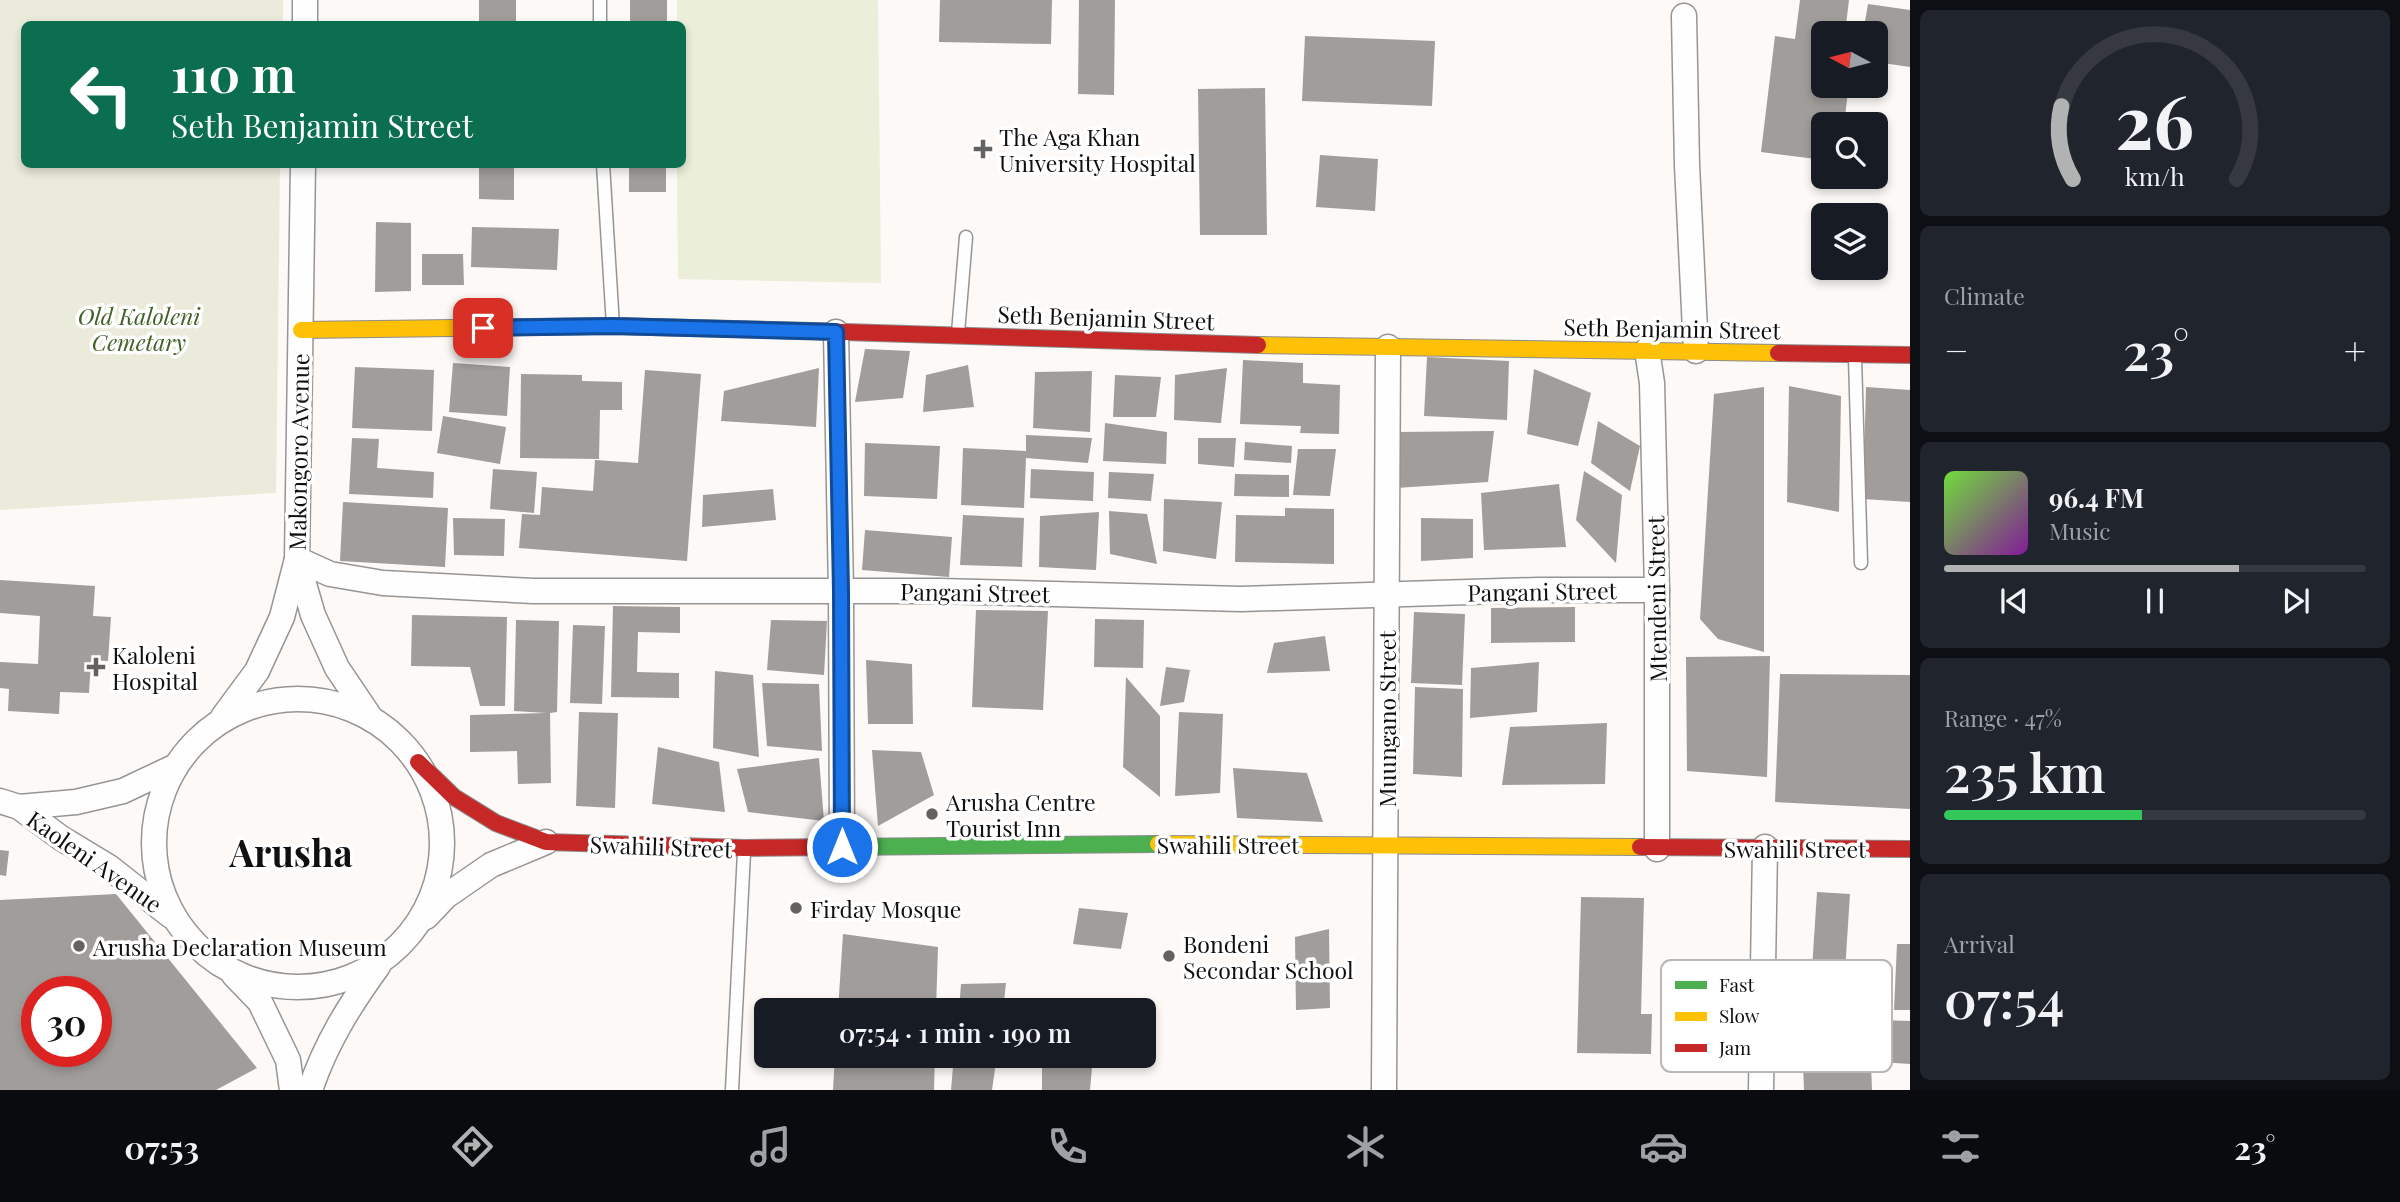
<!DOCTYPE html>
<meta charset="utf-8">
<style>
:root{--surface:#171b24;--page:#20242c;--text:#f1f3f6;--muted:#9ea1a6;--line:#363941;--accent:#b1b2b2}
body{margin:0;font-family:"Playfair Display",serif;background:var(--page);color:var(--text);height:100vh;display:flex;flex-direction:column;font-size:26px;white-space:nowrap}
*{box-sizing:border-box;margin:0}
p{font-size:23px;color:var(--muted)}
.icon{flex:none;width:38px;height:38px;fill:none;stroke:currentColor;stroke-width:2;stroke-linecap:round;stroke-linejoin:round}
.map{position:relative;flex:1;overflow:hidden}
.drawer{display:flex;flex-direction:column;gap:10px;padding:10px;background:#0d0f14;width:490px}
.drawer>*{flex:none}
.banner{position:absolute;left:21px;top:21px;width:665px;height:147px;border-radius:10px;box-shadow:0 4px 10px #0003;background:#0b6e4f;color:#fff;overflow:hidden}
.needle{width:46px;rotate:277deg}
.fabs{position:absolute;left:1811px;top:21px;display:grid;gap:14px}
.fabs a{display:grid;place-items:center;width:77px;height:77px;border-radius:10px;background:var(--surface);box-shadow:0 4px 10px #0003;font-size:35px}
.speed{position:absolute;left:21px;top:976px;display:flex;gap:14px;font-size:35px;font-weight:700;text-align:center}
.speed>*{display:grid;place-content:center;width:91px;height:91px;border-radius:50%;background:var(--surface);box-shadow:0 4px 10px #0003;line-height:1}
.speed .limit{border:10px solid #d22;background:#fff;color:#111}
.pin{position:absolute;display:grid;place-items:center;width:60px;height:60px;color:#fff;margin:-30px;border-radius:14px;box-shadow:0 4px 10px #0006}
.me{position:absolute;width:77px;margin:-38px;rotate:0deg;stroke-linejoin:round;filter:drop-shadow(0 0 5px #0008)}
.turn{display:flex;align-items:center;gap:24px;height:147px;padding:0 35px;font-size:32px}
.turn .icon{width:91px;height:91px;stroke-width:2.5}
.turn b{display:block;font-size:49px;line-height:60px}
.big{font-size:52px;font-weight:600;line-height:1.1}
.drawer .widget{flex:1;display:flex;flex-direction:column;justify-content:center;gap:10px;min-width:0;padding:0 24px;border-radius:10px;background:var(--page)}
.drawer .dial{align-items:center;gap:0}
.dial svg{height:182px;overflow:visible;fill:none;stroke:var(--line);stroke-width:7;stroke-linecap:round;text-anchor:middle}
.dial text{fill:var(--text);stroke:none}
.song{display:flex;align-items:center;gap:21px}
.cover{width:84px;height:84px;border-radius:10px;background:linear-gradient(135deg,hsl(100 70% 55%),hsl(290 70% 35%))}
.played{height:7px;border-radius:4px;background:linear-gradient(90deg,var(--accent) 70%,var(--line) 70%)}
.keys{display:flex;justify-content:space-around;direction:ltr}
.heat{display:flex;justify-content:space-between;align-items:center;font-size:38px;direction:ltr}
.charge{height:10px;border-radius:5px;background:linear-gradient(90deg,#34c759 47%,var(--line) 0)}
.trip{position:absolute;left:754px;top:998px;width:402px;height:70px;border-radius:10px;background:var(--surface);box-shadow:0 4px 10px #0003;font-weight:600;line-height:70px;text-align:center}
.tab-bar{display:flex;height:112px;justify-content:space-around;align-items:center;background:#090b0e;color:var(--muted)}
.tab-bar .icon{width:49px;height:49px}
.tab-bar .selected{color:var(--accent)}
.tab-bar b{font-size:32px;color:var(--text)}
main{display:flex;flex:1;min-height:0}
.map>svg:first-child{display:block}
</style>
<main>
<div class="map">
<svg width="1910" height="1090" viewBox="0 0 1910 1090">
<rect width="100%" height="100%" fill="#fcf9f6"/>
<!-- green -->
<path fill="#ebeed9" d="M677 0H878L881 283 678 279 677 165 682 164V24H677Z"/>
<!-- cemetery -->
<path fill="#ebebdc" d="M0 0H283V24H24V164L280 165 276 493 0 510Z"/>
<!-- building -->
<g fill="#a09d9b" fill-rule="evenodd">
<rect x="479" y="0" width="37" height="24"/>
<rect x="630" y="0" width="37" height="24"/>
<path d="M940 0H1052L1051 44 939 42Z"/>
<path d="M1079 0H1115L1114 95 1078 94Z"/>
<path d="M1800 0H1849L1845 33H1824V86H1878L1876 95 1848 92 1844 124H1824V160L1761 152 1775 36 1795 39Z"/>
<path d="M1868 4 1910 10V67L1876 62V33H1863Z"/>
<path d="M1305 36 1435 41 1432 106 1302 101Z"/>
<path d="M1265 88 1267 235H1200L1198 89Z"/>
<path d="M1320 155 1378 159 1375 211 1316 207Z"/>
<path d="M479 164H514V200L479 199Z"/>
<rect x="629" y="164" width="37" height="28"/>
<path d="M376 222 411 223V291L375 292Z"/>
<path d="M472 227 559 229 557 270 471 267Z"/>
<path d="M422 254H463L464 285H422Z"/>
<path d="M865 349 910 351 903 398 855 402Z"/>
<path d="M1427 357 1509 361 1507 420 1424 416Z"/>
<path d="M1243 360 1303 363V383L1340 385 1339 434 1300 433 1301 426 1240 424Z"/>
<path d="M453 363 510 367 507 416 449 412Z"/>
<path d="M968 365 974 407 923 412 926 375Z"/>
<path d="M355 367 434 370 432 431 352 428Z"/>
<path d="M819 368 816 427 721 421 724 391Z"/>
<path d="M1227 368 1221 423 1174 420 1175 375Z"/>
<path d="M1534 369 1591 393 1578 446 1527 434Z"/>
<path d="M645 370 701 374 687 561 519 548 522 514 540 515 542 487 593 491 595 460 638 463Z"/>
<path d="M1092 371 1090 432 1033 428 1035 372Z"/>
<path d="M521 374 582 375V381L622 382V410H600L599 459 520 458Z"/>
<path d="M1115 375 1161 377 1156 417H1113Z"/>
<path d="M1789 386 1841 396 1839 512 1787 502Z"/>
<path d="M1764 387V652L1718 639 1700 619 1714 394Z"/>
<path d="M1866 387 1910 390V502L1863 499Z"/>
<path d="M443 416 506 427 500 464 437 453Z"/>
<path d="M1598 421 1640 446 1630 491 1591 463Z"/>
<path d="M1105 423 1167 432 1166 464 1103 461Z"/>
<path d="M1494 431 1488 482 1396 488 1397 432Z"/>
<path d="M1026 435 1092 438 1088 463 1026 458 1024 508 961 505 963 448 1026 451Z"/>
<path d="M352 438 379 439 377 468 434 472 433 498 349 494Z"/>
<path d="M1198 438H1236L1234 467 1198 464Z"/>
<path d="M1245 442 1292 446 1291 463 1244 460Z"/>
<path d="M865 443 940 446 937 499 864 496Z"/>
<path d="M1298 449H1336L1330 496 1293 495Z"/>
<path d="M493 469 537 472 534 513 490 509Z"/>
<path d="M1031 469 1094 472 1093 501 1030 498Z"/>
<path d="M1584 471 1622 495 1616 563 1576 520Z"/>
<path d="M1109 472 1154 474 1151 501 1108 498Z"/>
<path d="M1235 474 1289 475V497L1234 496Z"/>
<path d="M1559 484 1566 547 1484 550 1481 493Z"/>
<path d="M773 489 776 520 702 527 703 495Z"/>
<path d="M1164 499 1222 502 1216 559 1163 551Z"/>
<path d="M343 502 448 508 445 567 340 561Z"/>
<path d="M1285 508 1334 509V564L1235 562 1236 515 1285 516Z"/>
<path d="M1109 511 1147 514 1157 564 1110 554Z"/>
<path d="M1099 512 1096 570 1039 567 1040 516Z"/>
<path d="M963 515 1024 518 1022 567 960 565Z"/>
<path d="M453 518 505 519 504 556 454 555Z"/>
<path d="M1421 518 1473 519V558L1421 561Z"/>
<path d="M865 530 952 537 949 577 862 570Z"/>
<path d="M0 580 95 586 93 616 111 617 108 661 91 660 89 693 60 692 59 714 8 711 9 689 0 688V662L38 664 40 616 0 613Z"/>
<path d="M613 606 680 607V633L638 632 637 672 679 673V698L611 697Z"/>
<path d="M1575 607V642L1491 643V608Z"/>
<path d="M976 610 1048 611 1043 710 972 707Z"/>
<path d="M1414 612 1465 614 1462 685 1411 683Z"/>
<path d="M412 615 507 617 505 706H480L470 667 411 666Z"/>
<path d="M1095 619 1144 620 1143 668 1094 667Z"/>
<path d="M516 620 559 621 557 712 550 713 551 783 518 784 517 751 470 752V715L546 713 514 711Z"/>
<path d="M771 620 827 621 824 675 767 670Z"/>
<path d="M573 625 605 626 602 704 570 703Z"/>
<path d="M1325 636 1330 671 1267 673 1274 643Z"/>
<path d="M1770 656 1767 777 1687 771 1686 657Z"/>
<path d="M866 660 912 664 913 724H868Z"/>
<path d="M1539 662 1537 712 1470 718 1471 668Z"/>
<path d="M1166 667 1190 670 1184 702 1160 706Z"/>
<path d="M715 671 753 675 759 757 713 748Z"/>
<path d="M1780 674 1910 675V809L1775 802Z"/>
<path d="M1126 677 1160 716V797L1123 767Z"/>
<path d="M762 683 819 684 822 751 767 746Z"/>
<path d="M1415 687 1463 689 1462 777 1413 774Z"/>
<path d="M579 712 618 713 615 808 576 806Z"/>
<path d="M1179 712 1223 714 1220 793 1175 796Z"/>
<path d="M1607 723 1605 784 1502 785 1510 727Z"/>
<path d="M658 747 719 762 725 812 652 804Z"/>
<path d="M872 750 921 752 934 795 878 826Z"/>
<path d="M819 758 824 821 748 812 737 769Z"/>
<path d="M1233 768 1307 773 1323 822 1237 818Z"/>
<path d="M0 850 9 851 6 876 0 875Z"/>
<path d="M1817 892 1850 894 1843 1002 1810 1000Z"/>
<path d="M116 894 257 1068 216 1090H0V900ZM37 992H96V1052H37Z"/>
<path d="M1581 897 1644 898 1641 1014H1652L1651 1054 1577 1053Z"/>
<path d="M1079 908 1128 913 1121 949 1073 944Z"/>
<path d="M1329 929 1330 1008 1296 1010 1295 937Z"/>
<path d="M843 934 938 947 936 1010H838Z"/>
<path d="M1897 944H1910V1010H1894Z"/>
<path d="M1006 983 1003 1010H959L961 984Z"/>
<path d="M1047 1001 1089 1006V1010H1049Z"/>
<path d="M1881 1020 1910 1021V1064L1879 1062Z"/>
<path d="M1870 1039 1872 1090H1804L1802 1041Z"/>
<path d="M835 1055H935L934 1090H833Z"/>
<path d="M954 1055H997L992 1090H951Z"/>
<path d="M1093 1056 1090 1090H1042V1058Z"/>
</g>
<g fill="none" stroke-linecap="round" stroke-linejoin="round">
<defs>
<g id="lane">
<path d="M600 0V24"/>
<path d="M603 164 613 326"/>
<path d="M958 333 966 237"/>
<path d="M1855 358 1861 563"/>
<path d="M732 1090 744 852"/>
</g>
<g id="street">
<path d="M1684 16 1687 165 1696 351"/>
<path d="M305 24V0"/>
<path d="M836 332 841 591 842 847"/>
<path d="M1647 350 1652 383 1657 590V849"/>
<path d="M297 559 330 574 383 583 533 591H939L1241 599 1538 590H1657"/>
<path d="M297 560 313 615 337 668 370 717"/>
<circle cx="298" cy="843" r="144"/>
<path d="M223 717 257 671 282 617 297 559 303 164"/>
<path d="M0 801 19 807 61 838 109 867 171 916"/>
<path d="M19 807 76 802 123 791 176 766"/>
<path d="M426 917 446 896 491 865 546 842"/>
<path d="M234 975 260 1002 288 1060 292 1090"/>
<path d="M310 1090C326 1043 349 1006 378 966"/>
<path d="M1384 1090C1387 842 1385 595 1388 347"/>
<path d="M1761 1090 1765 847"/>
</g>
<path id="fast" d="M839 847 1158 844"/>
<g id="slow">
<path d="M301 330 613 326 813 331"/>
<path d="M1258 345 1778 353"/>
<path d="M1158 844 1640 847"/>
</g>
<g id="jam">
<path d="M813 331 1258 345"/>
<path d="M1778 353 1910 355"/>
<path d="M418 762 454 797 496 823 546 842 744 848 839 847"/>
<path d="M1640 847 1910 849"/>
</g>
</defs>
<!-- lane casing -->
<use href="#lane" stroke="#969594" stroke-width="15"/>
<!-- street casing -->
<use href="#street" stroke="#969594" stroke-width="27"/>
<!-- fast casing -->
<use href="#fast" stroke="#8d8c8a" stroke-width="18"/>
<!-- slow casing -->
<use href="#slow" stroke="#8d8c8a" stroke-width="18"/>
<!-- jam casing -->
<use href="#jam" stroke="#8d8c8a" stroke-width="18"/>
<!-- lane -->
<use href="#lane" stroke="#fffefe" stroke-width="12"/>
<!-- street -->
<use href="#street" stroke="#fffefe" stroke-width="24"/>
<!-- fast -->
<use href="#fast" stroke="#4caf50" stroke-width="16"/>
<!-- slow -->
<use href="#slow" stroke="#ffc107" stroke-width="16"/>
<!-- jam -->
<use href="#jam" stroke="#c62828" stroke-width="16"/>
</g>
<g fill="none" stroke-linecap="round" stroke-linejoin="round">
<defs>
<path id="route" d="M483 328 613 326 836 332 841 591 842 847"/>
</defs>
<!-- route casing -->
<use href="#route" stroke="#114b97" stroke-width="18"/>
<!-- route -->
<use href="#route" stroke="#1a73e8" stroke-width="12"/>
</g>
<!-- markers -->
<g fill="#636260" stroke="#fff" stroke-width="2.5">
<path d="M979.5 138.5h7v7h7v7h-7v7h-7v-7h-7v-7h7z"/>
<path d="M92.5 656.5h7v7h7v7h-7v7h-7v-7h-7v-7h7z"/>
<circle cx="932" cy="814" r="7"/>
<circle cx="796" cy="908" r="7"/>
<circle cx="79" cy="946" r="7"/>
<circle cx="1169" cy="956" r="7"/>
</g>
<g text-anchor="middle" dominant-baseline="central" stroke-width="7" stroke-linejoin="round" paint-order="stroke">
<!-- poi labels -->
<g font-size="23" fill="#101010" stroke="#fff" text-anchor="start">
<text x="999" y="136">The Aga Khan<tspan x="999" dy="26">University Hospital</tspan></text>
<text x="112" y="654">Kaloleni<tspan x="112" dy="26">Hospital</tspan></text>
<text x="946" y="801">Arusha Centre<tspan x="946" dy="26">Tourist Inn</tspan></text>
<text x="810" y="908">Firday Mosque</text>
<text x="1183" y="943">Bondeni<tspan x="1183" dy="26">Secondar School</tspan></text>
<text x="93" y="946">Arusha Declaration Museum</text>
</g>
<!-- park labels -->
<g font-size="23" font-style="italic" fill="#426127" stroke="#fff">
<text x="139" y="315">Old Kaloleni<tspan x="139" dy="26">Cemetary</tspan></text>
</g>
<!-- street labels -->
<g font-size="23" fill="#101010" stroke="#fff">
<text transform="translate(1106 317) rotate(2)">Seth Benjamin Street</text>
<text transform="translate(1672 328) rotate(1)">Seth Benjamin Street</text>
<text transform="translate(298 452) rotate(-89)">Makongoro Avenue</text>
<text transform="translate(1542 591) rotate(-1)">Pangani Street</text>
<text transform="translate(975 592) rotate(1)">Pangani Street</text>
<text transform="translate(1656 599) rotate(-91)">Mtendeni Street</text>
<text transform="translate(1386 719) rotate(-90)">Muungano Street</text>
<text x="1228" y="844">Swahili Street</text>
<text transform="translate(661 846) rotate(2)">Swahili Street</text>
<text x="1795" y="848">Swahili Street</text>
<text transform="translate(95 861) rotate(35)">Kaoleni Avenue</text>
</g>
<!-- town labels -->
<g font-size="37" font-weight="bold" fill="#101010" stroke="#fff">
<text x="291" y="851">Arusha</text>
</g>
</g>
<!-- legend -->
<rect x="1661" y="960" width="231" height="112" rx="10" fill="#fff" stroke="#b7b7b7" stroke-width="2"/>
<rect x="1675" y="981" width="32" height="8" fill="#4caf50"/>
<rect x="1675" y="1012" width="32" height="9" fill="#ffc107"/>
<rect x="1675" y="1044" width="32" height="8" fill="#c62828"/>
<g font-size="19" fill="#101010">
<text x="1719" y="992">Fast</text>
<text x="1719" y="1023">Slow</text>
<text x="1719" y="1055">Jam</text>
</g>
</svg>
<div class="fabs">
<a><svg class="needle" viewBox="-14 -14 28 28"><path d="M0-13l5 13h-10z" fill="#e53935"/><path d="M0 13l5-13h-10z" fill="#9ea1a6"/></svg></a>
<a><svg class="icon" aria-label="search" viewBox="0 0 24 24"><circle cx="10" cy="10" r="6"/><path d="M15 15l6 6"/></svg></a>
<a><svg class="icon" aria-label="layers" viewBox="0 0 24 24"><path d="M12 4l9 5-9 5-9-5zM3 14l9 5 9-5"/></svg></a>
</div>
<div class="speed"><div class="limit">30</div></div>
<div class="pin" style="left:483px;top:328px;background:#d93025"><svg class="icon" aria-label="arrive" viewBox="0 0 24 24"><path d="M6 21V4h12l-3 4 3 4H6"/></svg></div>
<svg class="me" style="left:842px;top:847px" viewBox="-20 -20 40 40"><circle r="17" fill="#1a73e8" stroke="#fff" stroke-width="3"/><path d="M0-11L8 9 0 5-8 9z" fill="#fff"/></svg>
<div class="trip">07:54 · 1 min · 190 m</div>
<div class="banner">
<div class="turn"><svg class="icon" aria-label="left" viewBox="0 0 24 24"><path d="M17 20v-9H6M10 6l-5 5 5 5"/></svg><div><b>110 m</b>Seth Benjamin Street</div></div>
</div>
</div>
<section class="drawer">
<div class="widget dial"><svg viewBox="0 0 100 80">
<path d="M14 69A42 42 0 1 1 86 69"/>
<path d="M14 69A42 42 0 0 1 9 37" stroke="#b1b2b2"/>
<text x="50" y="56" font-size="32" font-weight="700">26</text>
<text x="50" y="72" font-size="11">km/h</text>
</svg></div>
<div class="widget"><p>Climate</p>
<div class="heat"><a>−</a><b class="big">23°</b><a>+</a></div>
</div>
<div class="widget">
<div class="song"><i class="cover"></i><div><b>96.4 FM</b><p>Music</p></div></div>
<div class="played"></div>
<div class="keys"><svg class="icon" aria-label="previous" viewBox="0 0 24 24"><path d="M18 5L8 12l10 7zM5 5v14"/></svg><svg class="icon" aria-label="pause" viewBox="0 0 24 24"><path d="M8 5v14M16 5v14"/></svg><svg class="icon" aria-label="next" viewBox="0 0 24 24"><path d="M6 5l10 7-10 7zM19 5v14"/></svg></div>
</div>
<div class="widget"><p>Range · 47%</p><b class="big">235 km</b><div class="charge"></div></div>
<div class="widget"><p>Arrival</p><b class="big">07:54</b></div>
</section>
</main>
<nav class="tab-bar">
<b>07:53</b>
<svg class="icon selected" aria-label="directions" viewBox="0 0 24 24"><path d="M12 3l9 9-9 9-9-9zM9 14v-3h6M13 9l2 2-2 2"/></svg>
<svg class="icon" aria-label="music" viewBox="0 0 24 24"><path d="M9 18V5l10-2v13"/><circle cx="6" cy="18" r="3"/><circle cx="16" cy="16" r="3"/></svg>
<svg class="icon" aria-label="phone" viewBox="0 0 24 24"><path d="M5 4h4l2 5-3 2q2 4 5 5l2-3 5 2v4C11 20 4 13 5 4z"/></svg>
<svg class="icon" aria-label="climate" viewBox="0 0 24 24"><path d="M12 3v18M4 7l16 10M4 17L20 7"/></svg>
<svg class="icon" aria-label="car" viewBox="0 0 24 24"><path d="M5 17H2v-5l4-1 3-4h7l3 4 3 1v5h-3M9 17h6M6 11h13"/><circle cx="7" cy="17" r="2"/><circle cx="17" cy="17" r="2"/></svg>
<svg class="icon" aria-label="filters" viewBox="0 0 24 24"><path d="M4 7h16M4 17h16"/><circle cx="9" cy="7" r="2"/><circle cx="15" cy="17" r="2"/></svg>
<b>23°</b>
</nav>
